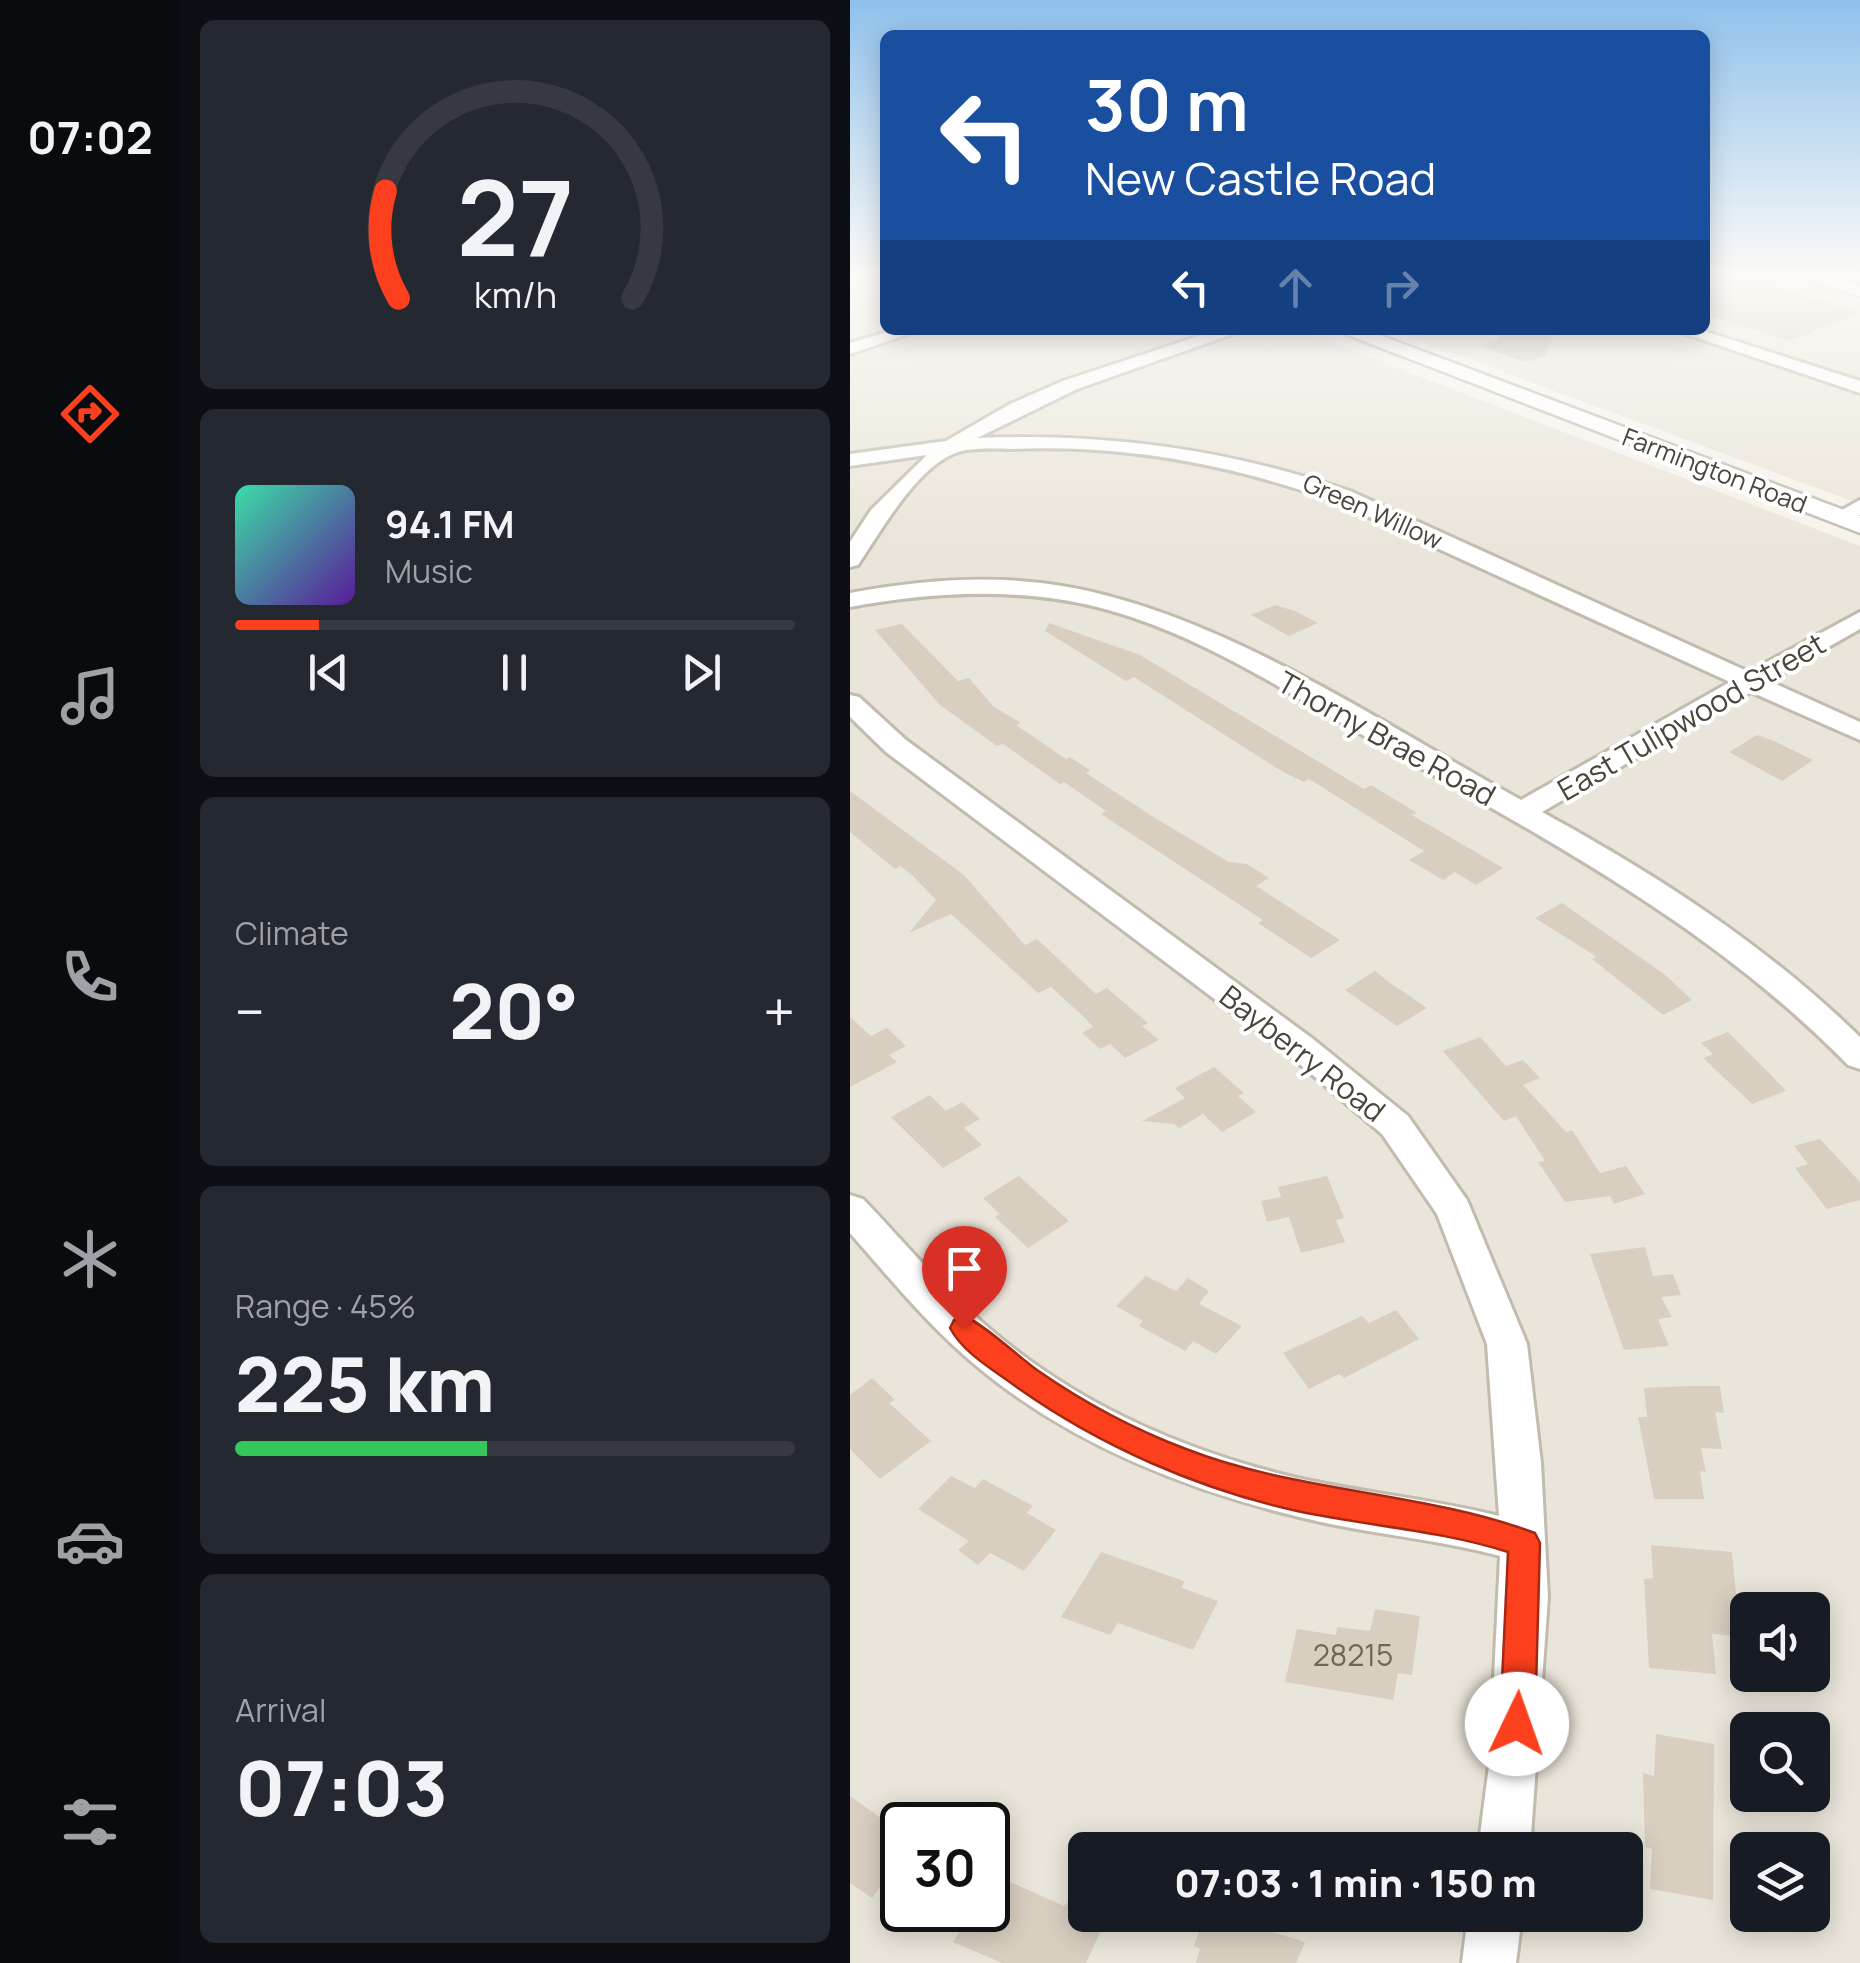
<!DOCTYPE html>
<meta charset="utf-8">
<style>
:root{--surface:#171b24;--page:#242831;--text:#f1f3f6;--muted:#9ea1a6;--line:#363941;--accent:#fc3f1d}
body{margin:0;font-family:Manrope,sans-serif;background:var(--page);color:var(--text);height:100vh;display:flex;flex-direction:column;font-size:38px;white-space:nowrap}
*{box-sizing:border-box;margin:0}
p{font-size:32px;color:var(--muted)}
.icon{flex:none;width:55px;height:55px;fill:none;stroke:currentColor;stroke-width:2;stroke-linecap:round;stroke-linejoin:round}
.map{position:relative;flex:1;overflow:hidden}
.drawer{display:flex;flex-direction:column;gap:20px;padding:20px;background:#0d0f14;width:670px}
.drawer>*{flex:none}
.hud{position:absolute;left:30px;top:30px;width:830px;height:305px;border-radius:15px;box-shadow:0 5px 25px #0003;background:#1a4fa0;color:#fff;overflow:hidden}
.controls{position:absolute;left:880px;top:1592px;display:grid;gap:20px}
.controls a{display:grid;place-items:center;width:100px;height:100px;border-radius:15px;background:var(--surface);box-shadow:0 5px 25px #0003;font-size:50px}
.speed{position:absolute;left:30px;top:1802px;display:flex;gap:20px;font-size:50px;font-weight:700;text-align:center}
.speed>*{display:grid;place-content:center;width:130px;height:130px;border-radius:50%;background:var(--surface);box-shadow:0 5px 25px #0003;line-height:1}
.speed .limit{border:5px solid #111;border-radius:15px;background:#fff;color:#111}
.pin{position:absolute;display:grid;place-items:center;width:85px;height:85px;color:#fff;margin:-102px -42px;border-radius:50% 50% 50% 0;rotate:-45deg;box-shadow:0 0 10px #0007}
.pin .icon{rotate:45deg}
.me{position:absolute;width:110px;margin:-55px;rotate:3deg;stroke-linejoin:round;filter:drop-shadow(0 0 8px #0008)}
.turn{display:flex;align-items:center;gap:35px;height:210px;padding:0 40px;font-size:45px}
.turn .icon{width:130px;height:130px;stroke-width:2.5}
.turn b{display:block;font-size:70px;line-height:85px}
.lanes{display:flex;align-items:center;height:95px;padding:0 40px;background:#0003;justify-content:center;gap:50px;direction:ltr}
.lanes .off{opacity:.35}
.big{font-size:75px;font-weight:800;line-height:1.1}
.drawer .widget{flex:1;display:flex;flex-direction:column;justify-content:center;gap:15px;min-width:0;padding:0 35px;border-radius:15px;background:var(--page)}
.drawer .dial{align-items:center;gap:0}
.dial svg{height:260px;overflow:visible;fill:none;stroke:var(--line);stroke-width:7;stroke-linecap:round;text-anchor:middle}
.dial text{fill:var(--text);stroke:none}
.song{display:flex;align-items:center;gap:30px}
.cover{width:120px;height:120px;border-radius:15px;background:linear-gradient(135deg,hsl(160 70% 55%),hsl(270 70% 35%))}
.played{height:10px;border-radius:5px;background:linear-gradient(90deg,var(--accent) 15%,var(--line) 15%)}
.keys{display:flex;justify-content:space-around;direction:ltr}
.heat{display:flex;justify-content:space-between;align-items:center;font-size:55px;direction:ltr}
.charge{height:15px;border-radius:8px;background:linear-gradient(90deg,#34c759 45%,var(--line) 0)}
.trip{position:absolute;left:218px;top:1832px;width:575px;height:100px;border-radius:15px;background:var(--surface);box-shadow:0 5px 25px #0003;font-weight:800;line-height:100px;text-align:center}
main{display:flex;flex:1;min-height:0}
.menu{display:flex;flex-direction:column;width:180px;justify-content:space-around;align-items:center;background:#090b0e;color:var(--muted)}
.menu .icon{width:70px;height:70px}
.menu .selected{color:var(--accent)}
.menu b{font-size:45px;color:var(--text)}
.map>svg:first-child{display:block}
</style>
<main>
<nav class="menu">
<b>07:02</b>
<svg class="icon selected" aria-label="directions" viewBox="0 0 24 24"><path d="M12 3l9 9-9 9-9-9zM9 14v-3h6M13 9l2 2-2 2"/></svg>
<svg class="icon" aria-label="music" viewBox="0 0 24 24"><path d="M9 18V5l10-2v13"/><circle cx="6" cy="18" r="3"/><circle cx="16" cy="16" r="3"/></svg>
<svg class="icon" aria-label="phone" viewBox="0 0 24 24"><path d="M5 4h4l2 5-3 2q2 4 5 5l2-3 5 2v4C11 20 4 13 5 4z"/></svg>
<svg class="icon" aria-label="climate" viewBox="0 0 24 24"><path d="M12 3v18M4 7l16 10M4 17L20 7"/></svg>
<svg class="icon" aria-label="car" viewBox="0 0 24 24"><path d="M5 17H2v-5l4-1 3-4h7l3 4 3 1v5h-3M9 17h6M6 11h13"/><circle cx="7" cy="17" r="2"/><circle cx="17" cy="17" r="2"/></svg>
<svg class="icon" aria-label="filters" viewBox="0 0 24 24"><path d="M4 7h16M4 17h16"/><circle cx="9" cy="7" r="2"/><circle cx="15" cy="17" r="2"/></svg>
</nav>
<section class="drawer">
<div class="widget dial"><svg viewBox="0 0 100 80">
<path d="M14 69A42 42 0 1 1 86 69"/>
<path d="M14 69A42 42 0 0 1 10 36" stroke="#fc3f1d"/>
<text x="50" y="56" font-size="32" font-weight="700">27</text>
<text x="50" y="72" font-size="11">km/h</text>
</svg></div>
<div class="widget">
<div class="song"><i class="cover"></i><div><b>94.1 FM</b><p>Music</p></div></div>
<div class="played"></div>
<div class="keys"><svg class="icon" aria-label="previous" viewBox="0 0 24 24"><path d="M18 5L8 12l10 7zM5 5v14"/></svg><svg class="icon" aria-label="pause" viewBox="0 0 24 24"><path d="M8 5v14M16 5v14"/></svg><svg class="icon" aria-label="next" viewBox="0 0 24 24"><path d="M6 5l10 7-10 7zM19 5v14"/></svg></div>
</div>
<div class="widget"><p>Climate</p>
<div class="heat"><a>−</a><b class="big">20°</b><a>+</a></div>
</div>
<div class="widget"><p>Range · 45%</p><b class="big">225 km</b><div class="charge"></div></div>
<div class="widget"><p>Arrival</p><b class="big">07:03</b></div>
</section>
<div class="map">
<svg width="1010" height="1963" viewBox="0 0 1010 1963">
<rect width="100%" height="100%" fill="#f6f3ec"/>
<!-- residential -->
<g fill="#eae5da" fill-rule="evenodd">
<path d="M0 273H35V330H449L1010 546V1963H0ZM898 1610H962V1675H898ZM898 1730H962V1795H898ZM52 1825H138V1910H52ZM235 1850H775V1915H235ZM898 1850H962V1915H898Z"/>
<path d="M855 273H1010V504L540 330H855Z"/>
</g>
<!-- building -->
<g fill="#d8cfc1">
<path d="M855 273H876L1009 312 940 341 855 314Z"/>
<path d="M649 330H705L696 355 676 362 629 345 648 339Z"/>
<path d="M425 605 445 611 468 623 439 636 401 615Z"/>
<path d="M199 623 290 655 514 789 521 785 567 813 562 815 653 868 626 885 605 872 593 880 559 860 574 851 459 779 454 782 433 772 284 677 276 681 195 631Z"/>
<path d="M52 624 108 681 119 678 143 706 171 723 166 725 216 759 220 757 240 770 236 773 305 818 379 862 397 864 419 878 406 886 490 940 461 958 408 923 413 920 251 814 256 811 214 782 210 784 153 744 147 746 90 705 25 630Z"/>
<path d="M907 735 924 741 963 760 932 781 879 752Z"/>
<path d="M0 791 114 875 175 945 187 939 246 994 257 988 298 1023 292 1026 309 1040 275 1058 260 1044 250 1049 232 1033 243 1027 235 1018 201 987 188 993 101 914 59 933 86 900 60 873 50 866 45 869 0 832Z"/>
<path d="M712 903 814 974 842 1000 813 1015 742 959 747 957 685 918Z"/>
<path d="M525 971 536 980 577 1008 547 1026 495 990Z"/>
<path d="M0 1017 21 1036 37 1028 56 1046 39 1055 47 1062 0 1087Z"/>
<path d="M878 1032 919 1073 936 1091 902 1104 853 1058 863 1054 851 1043Z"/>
<path d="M630 1037 656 1066 673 1060 690 1078 673 1085 716 1132 722 1130 750 1173 776 1166 795 1194 764 1204 760 1196 715 1202 688 1162 695 1161 666 1116 654 1121 593 1051Z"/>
<path d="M364 1067 394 1093 388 1096 406 1112 372 1132 353 1114 329 1128 324 1124 292 1121 335 1098 325 1088Z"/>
<path d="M80 1095 96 1111 112 1102 130 1119 114 1128 132 1145 93 1168 41 1117Z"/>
<path d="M970 1139 1010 1182V1200L977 1209 945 1168 958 1164 944 1146Z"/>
<path d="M169 1176 219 1221 178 1248 145 1217 150 1214 133 1198Z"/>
<path d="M477 1176 494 1218 486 1220 495 1242 451 1253 439 1217 417 1222 411 1201 431 1197 428 1187Z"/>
<path d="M795 1247 803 1276 823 1274 831 1295 811 1297 822 1317 808 1319 819 1346 774 1350 740 1254Z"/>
<path d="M296 1276 326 1291 338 1278 359 1291 349 1304 392 1326 366 1354 343 1341 335 1351 289 1326 293 1321 266 1306Z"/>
<path d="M546 1310 569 1339 494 1378 489 1374 459 1389 433 1353 512 1316 519 1323Z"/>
<path d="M22 1378 45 1400 39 1403 81 1441 30 1479 0 1449V1395Z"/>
<path d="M837 1386H870L874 1413 865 1412 872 1449 851 1448 856 1472 850 1471 854 1499H804L788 1417H797L794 1388Z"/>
<path d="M101 1476 125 1488 133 1479 183 1506 177 1513 206 1530 174 1571 140 1553 128 1565 108 1550 119 1541 68 1509Z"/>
<path d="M801 1545 882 1552 890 1636 862 1634 866 1674 799 1668 794 1579 803 1578Z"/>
<path d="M251 1552 334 1581 332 1588 368 1601 343 1650 268 1623 260 1635 211 1617Z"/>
<path d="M525 1609 570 1616 562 1675 548 1673 543 1700 435 1682 447 1629 486 1635 487 1627 520 1631Z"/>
<path d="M806 1734 864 1744 863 1900 800 1889 802 1849 795 1847 793 1773 804 1776Z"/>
<path d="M0 1796 52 1833V1883L40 1874 22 1898 0 1883Z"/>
<path d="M147 1876 214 1906 221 1899 235 1904V1915H258L236 1963H152L103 1942 124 1910H138V1890Z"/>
<path d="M355 1915H391L389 1922 455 1942 446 1963H346L350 1949 344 1946Z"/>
</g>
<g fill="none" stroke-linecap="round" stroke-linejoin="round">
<defs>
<g id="minor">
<path d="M938 273H964L1010 286V296Z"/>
<path d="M43 330H70L0 354V343Z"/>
<path d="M367 330H394L227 389 127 438C257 433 376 449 500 491L899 672 1010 612V629L919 681 1010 722V740L901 692 692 812C807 875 916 945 1010 1037V1069L998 1065C863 927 698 840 532 746 441 695 350 633 247 607 166 587 82 592 0 607V593C70 580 141 574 212 586 370 612 531 723 671 800L880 682 484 501C379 464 274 444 162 449 146 449 124 447 108 452 67 466 31 531 8 565L0 567V542L21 510 77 455 0 466V454L96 441 160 404 213 381Z"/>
<path d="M824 330H851L1010 381V393Z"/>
<path d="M1010 500V515L990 524 979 517Z"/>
<path d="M0 695 9 697 56 740 463 1039 558 1116 617 1200 677 1344 691 1463 698 1597 680 1850H628L640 1758 650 1556C591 1540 530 1535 471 1522 344 1494 213 1443 115 1356 73 1319 37 1275 0 1233V1195L13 1199C57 1245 98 1295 147 1335 233 1407 338 1452 447 1478 514 1493 582 1499 649 1516L637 1344 587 1214 532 1134 439 1055 36 752 0 717Z"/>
<path d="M618 1915H672L666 1963H612Z"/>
</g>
<path id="tertiary" d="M485 330H516L1010 516V533Z"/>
</defs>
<!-- minor casing -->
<use href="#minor" stroke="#c2bbae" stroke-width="6"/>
<!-- tertiary casing -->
<use href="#tertiary" stroke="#c2bbae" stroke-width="5"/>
<!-- minor -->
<use href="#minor" fill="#fff" fill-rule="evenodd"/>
<!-- tertiary -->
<use href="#tertiary" fill="#fff" fill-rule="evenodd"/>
</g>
<!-- sky -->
<linearGradient id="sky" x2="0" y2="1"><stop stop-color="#8fc1ec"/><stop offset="0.5" stop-color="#fbfaf6"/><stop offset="1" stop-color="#fbfaf6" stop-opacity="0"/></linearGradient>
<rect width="1010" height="548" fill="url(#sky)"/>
<!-- route -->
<path fill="#fc3f1d" stroke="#a42913" stroke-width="2.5" d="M114 1316C131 1322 169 1357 187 1370 233 1402 283 1429 336 1449 449 1493 572 1491 685 1533L690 1543 685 1724 679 1736 667 1741 655 1736 650 1724 658 1552C589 1530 517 1526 447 1511 348 1489 250 1446 168 1388 144 1370 114 1354 100 1328L104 1320Z"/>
<g text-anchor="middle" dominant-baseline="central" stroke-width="8" stroke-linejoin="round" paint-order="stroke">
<!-- far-street labels -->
<g font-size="25" fill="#4b4439" stroke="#fff">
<text transform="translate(865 470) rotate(21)">Farmington Road</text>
<text transform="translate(523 511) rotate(24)">Green Willow</text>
</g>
<!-- street labels -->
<g font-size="30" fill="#4b4439" stroke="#fff">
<text transform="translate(841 716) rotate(-30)">East Tulipwood Street</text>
<text transform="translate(537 738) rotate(29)">Thorny Brae Road</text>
<text transform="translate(453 1053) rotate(38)">Bayberry Road</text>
</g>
<!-- near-number labels -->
<g font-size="30" fill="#6e675b">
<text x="503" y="1654">28215</text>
</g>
</g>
</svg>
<div class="controls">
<a><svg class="icon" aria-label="sound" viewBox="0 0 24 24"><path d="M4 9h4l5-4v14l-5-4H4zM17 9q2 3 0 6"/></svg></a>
<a><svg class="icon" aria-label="search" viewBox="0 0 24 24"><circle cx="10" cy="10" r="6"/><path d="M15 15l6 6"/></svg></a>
<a><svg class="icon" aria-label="layers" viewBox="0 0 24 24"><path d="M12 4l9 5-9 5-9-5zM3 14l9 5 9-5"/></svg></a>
</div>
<div class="speed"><div class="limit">30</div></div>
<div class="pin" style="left:114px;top:1328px;background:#d93025"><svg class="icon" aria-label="arrive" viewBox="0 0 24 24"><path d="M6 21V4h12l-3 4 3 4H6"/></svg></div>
<svg class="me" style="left:667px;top:1724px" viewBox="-20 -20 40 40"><circle r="19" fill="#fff"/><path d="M0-13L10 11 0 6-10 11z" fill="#fc3f1d"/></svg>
<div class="trip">07:03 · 1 min · 150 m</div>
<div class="hud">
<div class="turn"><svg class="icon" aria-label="left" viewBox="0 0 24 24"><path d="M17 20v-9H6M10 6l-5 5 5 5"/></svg><div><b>30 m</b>New Castle Road</div></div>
<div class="lanes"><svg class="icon" aria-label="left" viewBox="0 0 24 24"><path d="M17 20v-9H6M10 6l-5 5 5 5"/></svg><svg class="icon off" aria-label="ahead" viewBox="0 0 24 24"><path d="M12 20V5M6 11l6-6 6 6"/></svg><svg class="icon off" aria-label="right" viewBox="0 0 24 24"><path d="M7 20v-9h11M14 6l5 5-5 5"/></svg></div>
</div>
</div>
</main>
